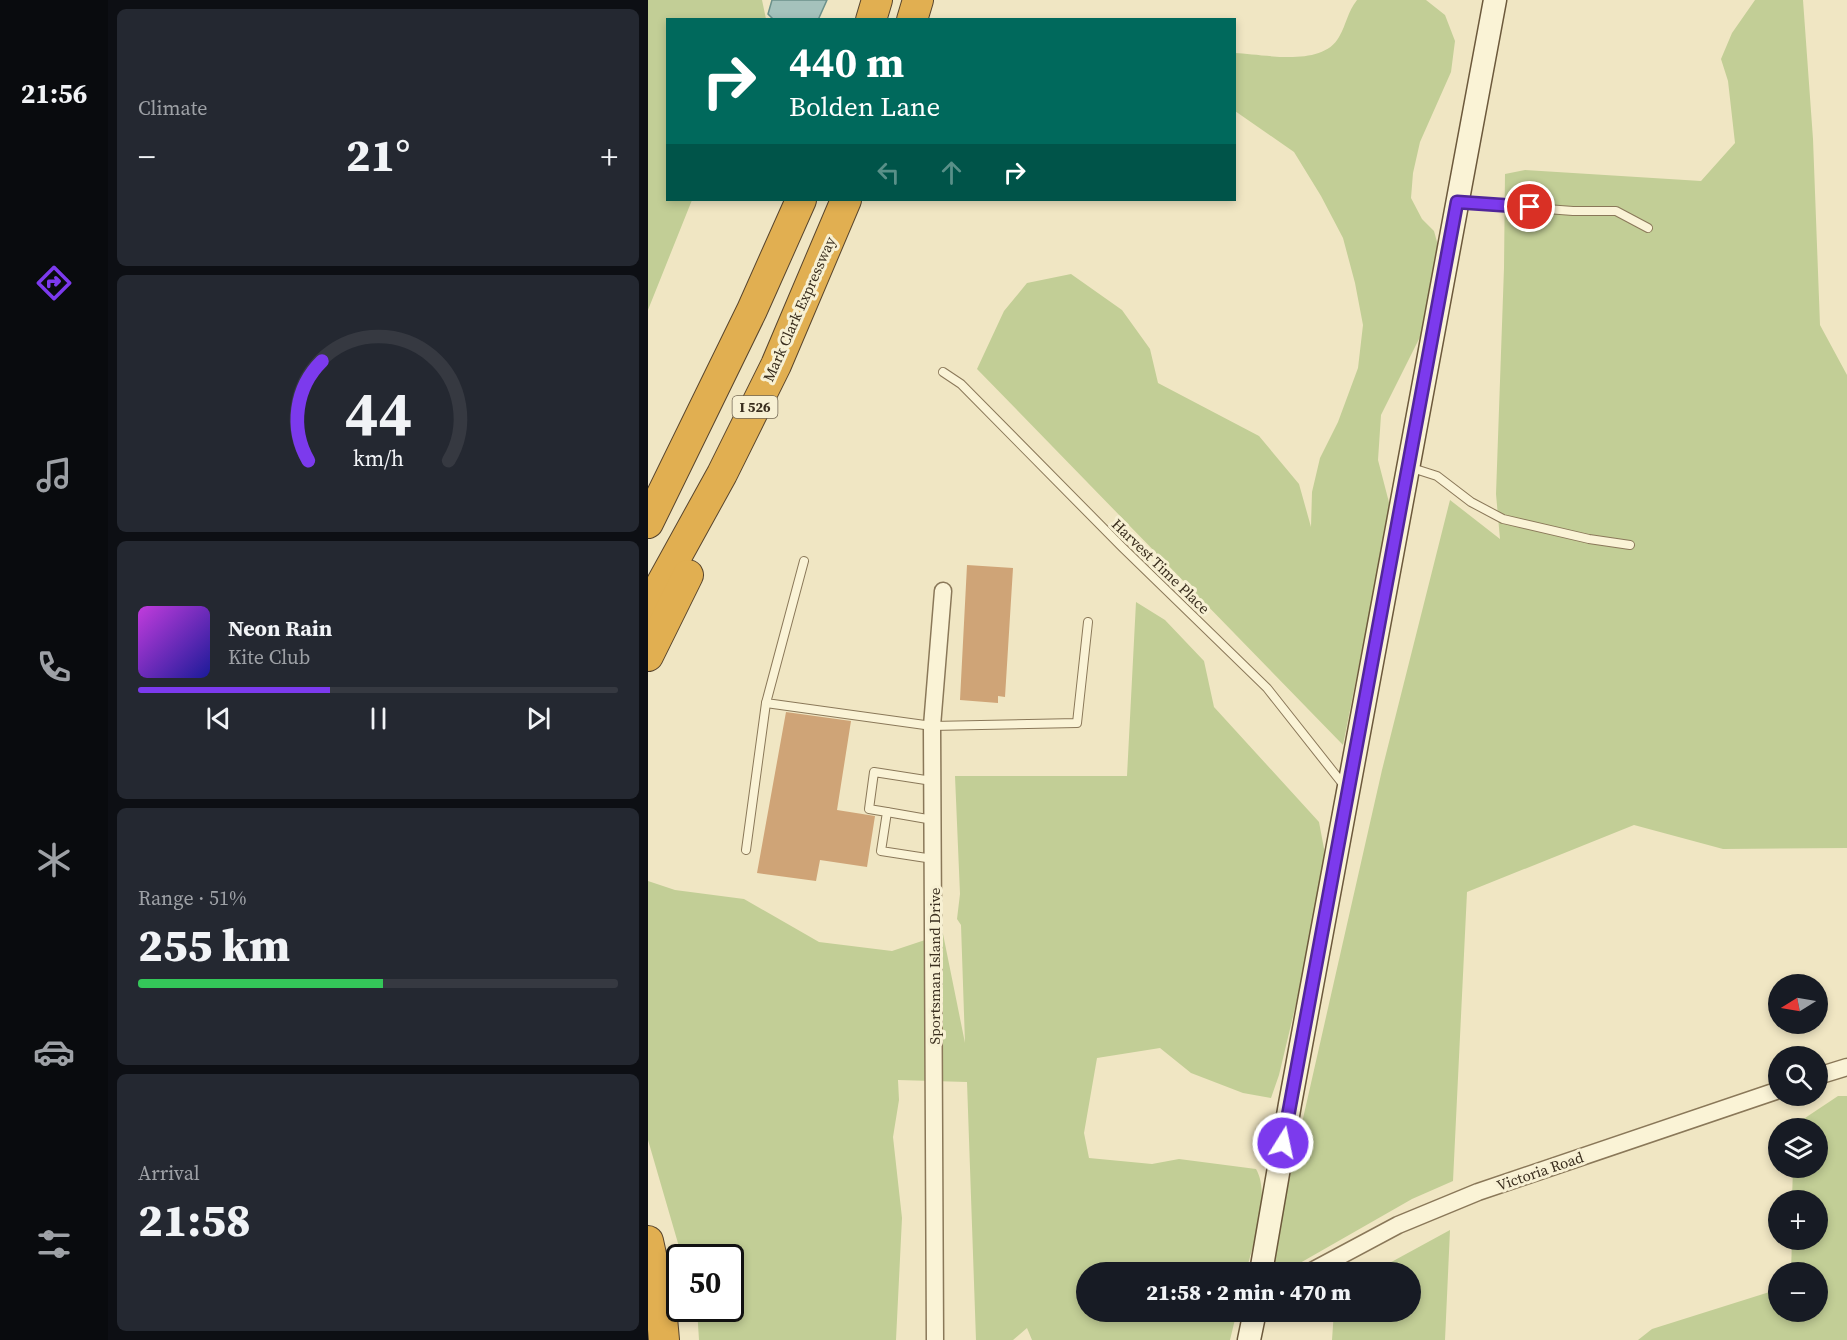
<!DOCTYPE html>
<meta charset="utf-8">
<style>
:root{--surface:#171b24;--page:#242831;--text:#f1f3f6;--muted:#9ea1a6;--line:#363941;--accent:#7c3aed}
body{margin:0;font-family:"Source Serif 4",serif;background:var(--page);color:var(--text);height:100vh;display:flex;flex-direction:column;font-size:22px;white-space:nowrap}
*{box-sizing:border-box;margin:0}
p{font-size:20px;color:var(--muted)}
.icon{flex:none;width:33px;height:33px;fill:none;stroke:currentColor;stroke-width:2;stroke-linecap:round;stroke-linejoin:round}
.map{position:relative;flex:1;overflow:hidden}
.sheet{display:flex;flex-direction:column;gap:9px;padding:9px;background:#0d0f14;width:540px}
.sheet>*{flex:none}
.guide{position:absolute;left:18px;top:18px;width:570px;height:183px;border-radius:0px;box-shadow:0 3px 9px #0003;background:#00695c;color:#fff;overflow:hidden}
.needle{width:39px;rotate:259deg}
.tools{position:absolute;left:1120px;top:974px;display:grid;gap:12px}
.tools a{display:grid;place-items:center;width:60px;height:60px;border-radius:50%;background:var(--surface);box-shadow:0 3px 9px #0003;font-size:30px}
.speed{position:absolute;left:18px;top:1244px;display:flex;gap:12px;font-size:30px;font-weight:700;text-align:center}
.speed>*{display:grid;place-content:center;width:78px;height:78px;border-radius:50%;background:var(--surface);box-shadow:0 3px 9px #0003;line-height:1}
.speed .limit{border:3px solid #111;border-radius:9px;background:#fff;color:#111}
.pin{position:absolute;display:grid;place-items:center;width:51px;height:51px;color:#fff;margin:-26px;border:3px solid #fff;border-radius:50%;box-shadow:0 2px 6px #0007}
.me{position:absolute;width:66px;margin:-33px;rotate:10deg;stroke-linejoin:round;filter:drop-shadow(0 0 4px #0008)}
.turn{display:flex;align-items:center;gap:21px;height:126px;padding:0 24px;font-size:27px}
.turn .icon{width:78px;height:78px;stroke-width:2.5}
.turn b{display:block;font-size:42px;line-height:51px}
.lanes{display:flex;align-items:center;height:57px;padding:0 24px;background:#0003;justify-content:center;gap:30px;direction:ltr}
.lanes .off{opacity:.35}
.big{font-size:45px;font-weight:800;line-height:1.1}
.sheet .card{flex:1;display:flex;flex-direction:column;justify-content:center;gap:9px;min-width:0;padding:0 21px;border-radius:9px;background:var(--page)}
.sheet .dial{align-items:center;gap:0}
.dial svg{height:156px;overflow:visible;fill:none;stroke:var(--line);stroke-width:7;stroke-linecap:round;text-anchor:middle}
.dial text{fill:var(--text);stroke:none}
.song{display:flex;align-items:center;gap:18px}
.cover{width:72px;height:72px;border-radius:9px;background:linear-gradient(135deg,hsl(290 70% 55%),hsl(240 70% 35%))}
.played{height:6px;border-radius:3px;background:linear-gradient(90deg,var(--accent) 40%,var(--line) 40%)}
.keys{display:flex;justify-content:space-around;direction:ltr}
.heat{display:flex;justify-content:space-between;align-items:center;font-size:33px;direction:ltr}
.charge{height:9px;border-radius:4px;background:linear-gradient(90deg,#34c759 51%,var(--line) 0)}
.trip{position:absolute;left:428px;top:1262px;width:345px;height:60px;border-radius:30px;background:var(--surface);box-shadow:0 3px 9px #0003;font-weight:800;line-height:60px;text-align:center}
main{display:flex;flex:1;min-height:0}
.tab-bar{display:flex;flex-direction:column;width:108px;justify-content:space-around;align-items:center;background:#090b0e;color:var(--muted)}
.tab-bar .icon{width:42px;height:42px}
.tab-bar .current{color:var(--accent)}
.tab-bar b{font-size:27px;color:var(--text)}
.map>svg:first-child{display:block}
</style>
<main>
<nav class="tab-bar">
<b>21:56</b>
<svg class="icon current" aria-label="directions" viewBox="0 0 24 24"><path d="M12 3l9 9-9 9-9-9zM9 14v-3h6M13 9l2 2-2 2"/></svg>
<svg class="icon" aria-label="music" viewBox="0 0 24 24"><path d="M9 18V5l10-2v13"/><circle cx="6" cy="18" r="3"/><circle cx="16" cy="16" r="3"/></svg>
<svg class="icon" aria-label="phone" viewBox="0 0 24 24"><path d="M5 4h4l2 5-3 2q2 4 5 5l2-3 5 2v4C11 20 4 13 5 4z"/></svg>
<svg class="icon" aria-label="climate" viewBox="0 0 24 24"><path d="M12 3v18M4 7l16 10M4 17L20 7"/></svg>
<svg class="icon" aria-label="car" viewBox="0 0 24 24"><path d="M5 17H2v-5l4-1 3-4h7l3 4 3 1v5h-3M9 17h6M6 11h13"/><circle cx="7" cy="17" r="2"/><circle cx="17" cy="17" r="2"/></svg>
<svg class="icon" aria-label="filters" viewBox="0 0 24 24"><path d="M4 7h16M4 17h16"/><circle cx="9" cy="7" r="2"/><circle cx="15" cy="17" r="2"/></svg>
</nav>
<section class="sheet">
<div class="card"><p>Climate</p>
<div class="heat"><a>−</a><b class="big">21°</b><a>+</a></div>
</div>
<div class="card dial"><svg viewBox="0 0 100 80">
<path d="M14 69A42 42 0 1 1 86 69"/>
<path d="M14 69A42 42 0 0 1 21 18" stroke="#7c3aed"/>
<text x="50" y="56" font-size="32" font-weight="700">44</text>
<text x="50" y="72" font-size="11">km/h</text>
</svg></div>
<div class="card">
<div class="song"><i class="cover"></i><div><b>Neon Rain</b><p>Kite Club</p></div></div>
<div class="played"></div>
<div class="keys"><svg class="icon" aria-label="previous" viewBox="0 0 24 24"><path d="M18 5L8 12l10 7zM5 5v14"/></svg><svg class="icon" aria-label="pause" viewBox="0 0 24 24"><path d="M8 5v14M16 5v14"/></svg><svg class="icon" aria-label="next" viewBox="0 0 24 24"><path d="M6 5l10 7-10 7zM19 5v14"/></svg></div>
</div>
<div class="card"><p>Range · 51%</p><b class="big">255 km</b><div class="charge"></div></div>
<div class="card"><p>Arrival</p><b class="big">21:58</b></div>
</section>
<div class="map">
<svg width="1199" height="1340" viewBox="0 0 1199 1340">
<rect width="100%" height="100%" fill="#f0e6c3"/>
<!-- green -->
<g fill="#c2ce96">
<path d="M0 0H114L118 19 20 20V200H44L0 310Z"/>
<path d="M709 0H778L797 15 807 41 803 72 772 142 765 173 763 198 774 219 786 231 792 253 779 323 733 415 730 460 744 514 733 555 695 745 329 369 356 311 379 283 423 274 474 310 502 349 510 383 611 436 651 484 663 527 664 492 672 458 690 422 710 368 715 325 707 283 695 238 673 196 646 152 587 111V53C615 54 674 68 691 37 699 23 699 13 709 0Z"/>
<path d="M1107 0H1155L1165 139 1172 325 1199 375V848L1075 849 986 825 819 892 805 1181 764 1199 638 1271 625 1270 627 1242 734 770 802 500 852 539 848 494 856 268 857 174 877 170 1053 181 1087 143 1080 81 1073 59 1084 33Z"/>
<path d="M488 602 517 620 556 661 566 707 671 822 680 870 631 1075 623 1098 595 1093 543 1073 512 1048 449 1058 436 1133 441 1158 504 1164 531 1159 608 1169C623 1195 605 1244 598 1272H438V1311H589L582 1340H384L379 1328 365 1340H328L319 1082 250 1080 251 1100 245 1137 254 1218 248 1340H51L49 1308H82V1257H34L0 1140V881L27 890 96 899 171 942 244 951 295 934 317 1043 313 925 309 919 312 894 307 776H479Z"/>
<path d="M1190 1096H1199V1340H990L1004 1329 1131 1289V1311H1170V1272H1143L1144 1239H1170V1200H1144L1145 1167H1170V1128H1145V1126Z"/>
<path d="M802 1230 797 1340H684L686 1311H762V1272H725Z"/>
</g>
<!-- water -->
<path fill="#a5c2bc" stroke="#6c918b" stroke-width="1.5" d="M124 0H179L170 20 125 19 120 14Z"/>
<!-- building -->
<g fill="#cfa477">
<path d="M319 565 365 568 357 697 350 696V703L312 700Z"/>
<path d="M138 712 203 721 189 810 227 816 219 867 172 860 168 881 109 873Z"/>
</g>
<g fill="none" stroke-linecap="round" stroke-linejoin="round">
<defs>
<g id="lane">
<path d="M810 202 925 211H968L1000 228"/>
<path d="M295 372 313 384 474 547 619 688 698 788"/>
<path d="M761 467 789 476 823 502 855 519 941 539 982 545"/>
<path d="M156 561 118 703 284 726 429 723 440 622"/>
<path d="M284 781 226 772 221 809 239 812 233 851 285 859"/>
<path d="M239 812 285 820"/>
<path d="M98 850 118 703"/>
</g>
<g id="street">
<path d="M1170 1076 1199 1067"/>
<path d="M662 1272 750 1225 830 1192 1131 1090"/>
<path d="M287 1340 284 726 295 591"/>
</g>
<g id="secondary">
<path d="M613 1272 642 1104 847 0"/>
<path d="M601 1340 607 1311"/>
</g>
<g id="highway">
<path d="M223 20 229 0"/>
<path d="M264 20 270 0"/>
<path d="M0 523 104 310 153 200"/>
<path d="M0 608 74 474 128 365 198 200"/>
<path d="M0 656 40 575"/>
<path d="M0 1241 12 1296 16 1340"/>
</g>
</defs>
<!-- lane casing -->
<use href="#lane" stroke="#8a7859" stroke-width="10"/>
<!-- street casing -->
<use href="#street" stroke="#8a7859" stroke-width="19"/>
<!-- secondary casing -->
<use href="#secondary" stroke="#6c593c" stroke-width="25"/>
<!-- highway casing -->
<use href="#highway" stroke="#58452d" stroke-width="32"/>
<!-- lane -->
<use href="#lane" stroke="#faf3d6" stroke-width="8"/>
<!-- street -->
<use href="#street" stroke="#faf3d6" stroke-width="16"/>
<!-- secondary -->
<use href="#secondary" stroke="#faf3d6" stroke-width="22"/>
<!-- highway -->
<use href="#highway" stroke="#e1af51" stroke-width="30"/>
</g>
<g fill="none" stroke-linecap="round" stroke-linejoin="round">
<defs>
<path id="route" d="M635 1143 809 202 882 207"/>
</defs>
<!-- route casing -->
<use href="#route" stroke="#51269a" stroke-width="15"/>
<!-- route -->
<use href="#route" stroke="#7c3aed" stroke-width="10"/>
</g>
<g text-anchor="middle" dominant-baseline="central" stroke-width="6" stroke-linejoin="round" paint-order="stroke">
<!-- shield labels -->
<rect fill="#f7f0d3" stroke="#736854" stroke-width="1.5" x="84.5" y="396" width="45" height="22" rx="4.5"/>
<g font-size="14" font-weight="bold" fill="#3a2e1e">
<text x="107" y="407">I 526</text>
</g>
<!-- street labels -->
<g font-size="15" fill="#3a2e1e" stroke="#f7f0d3">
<text transform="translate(151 309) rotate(-66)">Mark Clark Expressway</text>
<text transform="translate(513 566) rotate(44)">Harvest Time Place</text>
<text transform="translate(286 966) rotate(-90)">Sportsman Island Drive</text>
<text transform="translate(892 1171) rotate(-19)">Victoria Road</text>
</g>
</g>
</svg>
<div class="tools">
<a><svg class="needle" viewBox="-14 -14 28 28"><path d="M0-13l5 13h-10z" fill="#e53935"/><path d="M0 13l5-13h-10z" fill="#9ea1a6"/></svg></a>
<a><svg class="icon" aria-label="search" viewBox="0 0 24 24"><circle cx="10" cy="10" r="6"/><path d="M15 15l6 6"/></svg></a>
<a><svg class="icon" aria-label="layers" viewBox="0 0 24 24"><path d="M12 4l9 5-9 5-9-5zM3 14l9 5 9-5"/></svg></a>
<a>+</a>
<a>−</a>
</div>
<div class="speed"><div class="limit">50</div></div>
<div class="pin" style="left:882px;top:207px;background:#d93025"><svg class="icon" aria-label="arrive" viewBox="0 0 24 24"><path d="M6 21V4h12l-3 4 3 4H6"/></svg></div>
<svg class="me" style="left:635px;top:1143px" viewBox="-20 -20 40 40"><circle r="17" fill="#7c3aed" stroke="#fff" stroke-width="3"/><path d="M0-11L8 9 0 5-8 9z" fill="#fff"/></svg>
<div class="trip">21:58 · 2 min · 470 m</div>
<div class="guide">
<div class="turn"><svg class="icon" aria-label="right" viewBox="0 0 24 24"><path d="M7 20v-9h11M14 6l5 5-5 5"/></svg><div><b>440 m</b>Bolden Lane</div></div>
<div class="lanes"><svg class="icon off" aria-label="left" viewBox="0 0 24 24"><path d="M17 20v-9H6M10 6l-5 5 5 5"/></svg><svg class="icon off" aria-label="ahead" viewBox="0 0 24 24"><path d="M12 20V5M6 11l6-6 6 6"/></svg><svg class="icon" aria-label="right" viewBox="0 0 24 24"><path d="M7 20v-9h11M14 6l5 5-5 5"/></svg></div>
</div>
</div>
</main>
